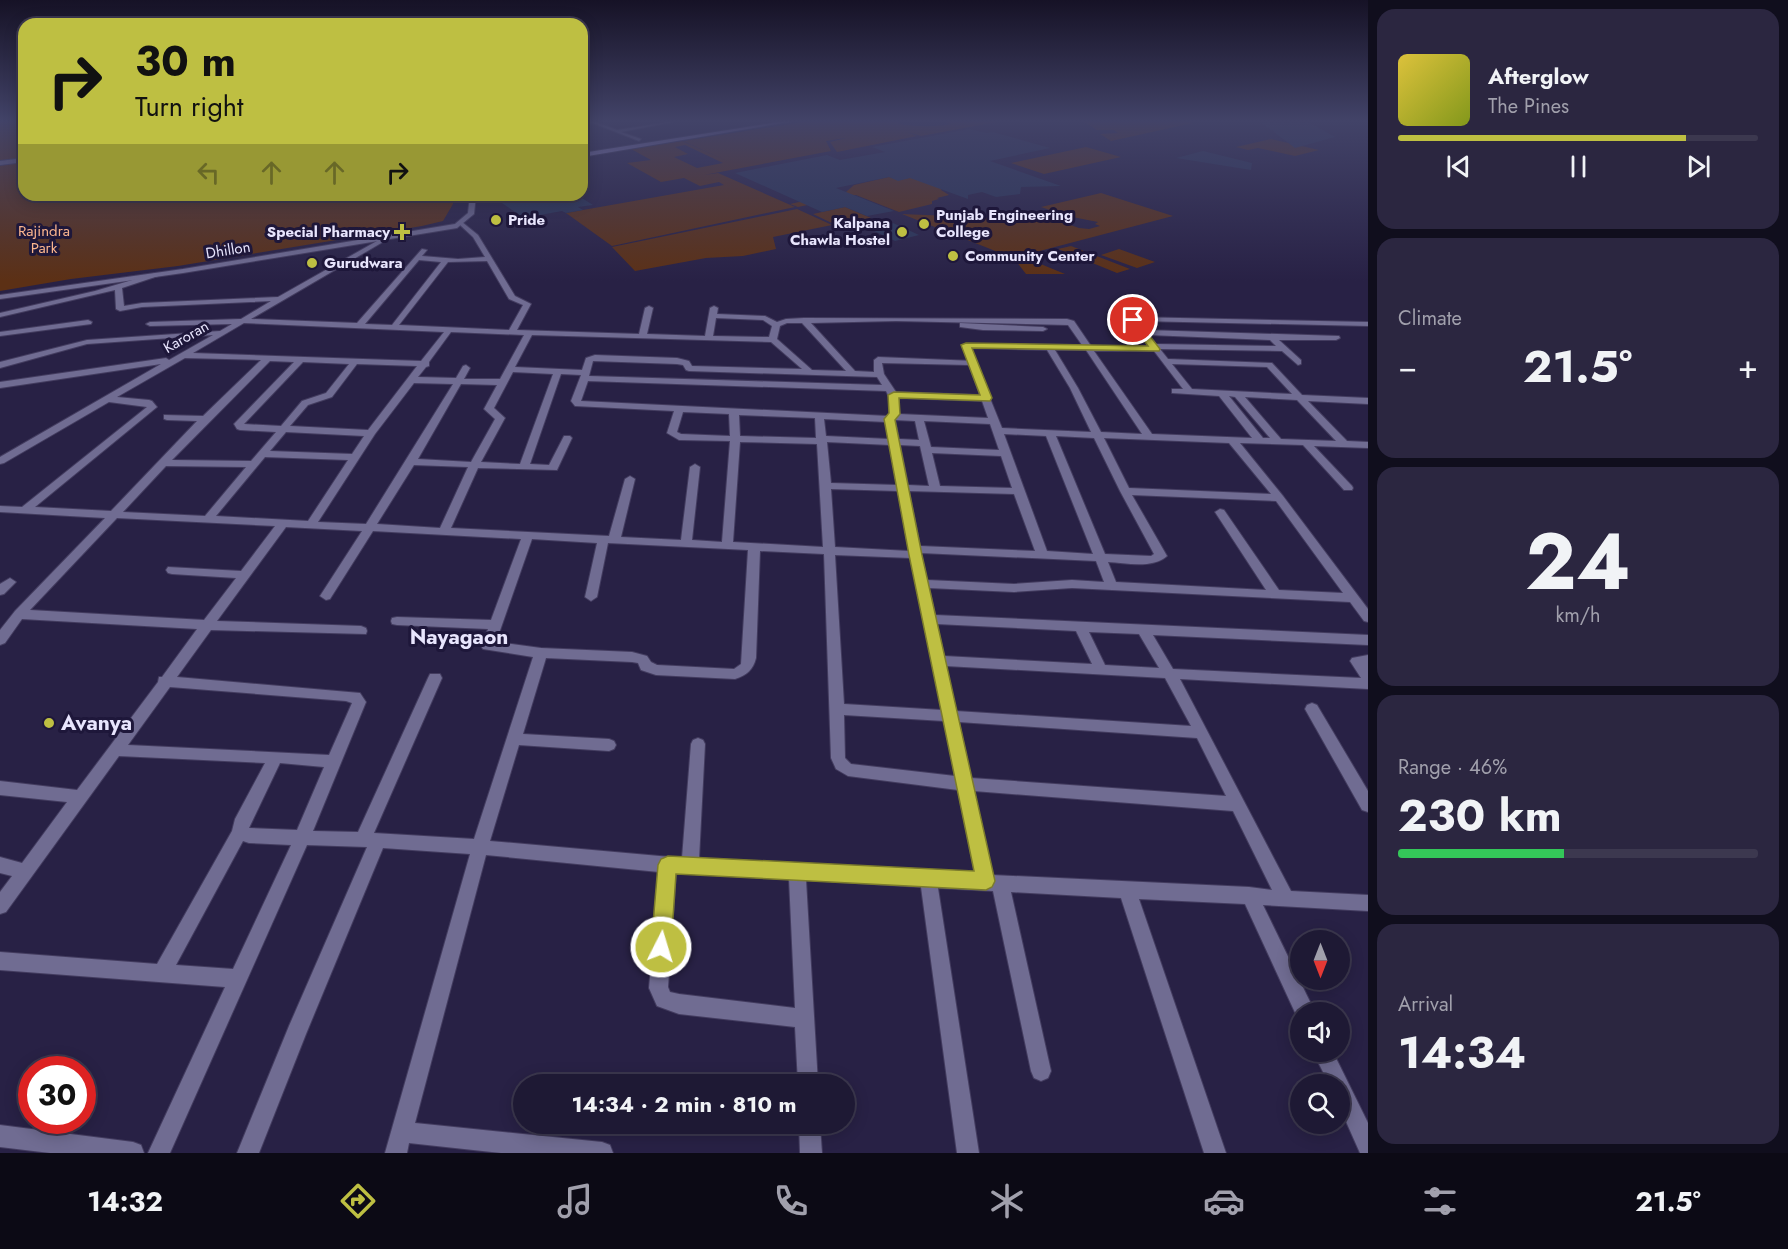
<!DOCTYPE html>
<meta charset="utf-8">
<style>
:root{--surface:#1e1934;--page:#2b2640;--text:#f1f3f6;--muted:#a1a0ac;--line:#3c384f;--accent:#bebf42}
body{margin:0;font-family:Jost,sans-serif;background:var(--page);color:var(--text);height:100vh;display:flex;flex-direction:column;font-size:22px;white-space:nowrap}
*{box-sizing:border-box;margin:0}
p{font-size:20px;color:var(--muted)}
.icon{flex:none;width:33px;height:33px;fill:none;stroke:currentColor;stroke-width:2;stroke-linecap:round;stroke-linejoin:round}
.map{position:relative;flex:1;overflow:hidden}
.side{display:flex;flex-direction:column;gap:9px;padding:9px;background:#100e1d;width:420px}
.side>*{flex:none}
.banner{position:absolute;left:18px;top:18px;width:570px;height:183px;border-radius:18px;box-shadow:0 3px 15px #0003,0 0 0 2px var(--line);background:#bebf42;color:#111;overflow:hidden}
.needle{width:39px;rotate:180deg}
.tools{position:absolute;left:1290px;top:930px;display:grid;gap:12px}
.tools a{display:grid;place-items:center;width:60px;height:60px;border-radius:50%;background:var(--surface);box-shadow:0 3px 15px #0003,0 0 0 2px var(--line);font-size:30px}
.speed{position:absolute;left:18px;top:1056px;display:flex;gap:12px;font-size:30px;font-weight:700;text-align:center}
.speed>*{display:grid;place-content:center;width:78px;height:78px;border-radius:50%;background:var(--surface);box-shadow:0 3px 15px #0003,0 0 0 2px var(--line);line-height:1}
.speed .limit{border:9px solid #d22;background:#fff;color:#111}
.pin{position:absolute;display:grid;place-items:center;width:51px;height:51px;color:#fff;margin:-26px;border:3px solid #fff;border-radius:50%;box-shadow:0 2px 6px #0007}
.me{position:absolute;width:66px;margin:-33px;rotate:5deg;stroke-linejoin:round;filter:drop-shadow(0 0 4px #0008)}
.turn{display:flex;align-items:center;gap:21px;height:126px;padding:0 18px;font-size:27px}
.turn .icon{width:78px;height:78px;stroke-width:2.5}
.turn b{display:block;font-size:42px;line-height:51px}
.lanes{display:flex;align-items:center;height:57px;padding:0 18px;background:#0003;justify-content:center;gap:30px;direction:ltr}
.lanes .off{opacity:.35}
.big{font-size:45px;font-weight:700;line-height:1.1}
.side .widget{flex:1;display:flex;flex-direction:column;justify-content:center;gap:9px;min-width:0;padding:0 21px;border-radius:18px;background:var(--page)}
.side .dial{align-items:center;gap:0}
.dial b{font-size:78px;line-height:1}
.song{display:flex;align-items:center;gap:18px}
.cover{width:72px;height:72px;border-radius:9px;background:linear-gradient(135deg,hsl(50 70% 55%),hsl(70 70% 35%))}
.played{height:6px;border-radius:3px;background:linear-gradient(90deg,var(--accent) 80%,var(--line) 80%)}
.keys{display:flex;justify-content:space-around;direction:ltr}
.heat{display:flex;justify-content:space-between;align-items:center;font-size:33px;direction:ltr}
.charge{height:9px;border-radius:4px;background:linear-gradient(90deg,#34c759 46%,var(--line) 0)}
.trip{position:absolute;left:513px;top:1074px;width:342px;height:60px;border-radius:30px;background:var(--surface);box-shadow:0 3px 15px #0003,0 0 0 2px var(--line);font-weight:700;line-height:60px;text-align:center}
.dock{display:flex;height:96px;justify-content:space-around;align-items:center;background:#0c0a15;color:var(--muted)}
.dock .icon{width:42px;height:42px}
.dock .active{color:var(--accent)}
.dock b{font-size:27px;color:var(--text)}
main{display:flex;flex:1;min-height:0}
.map>svg:first-child{display:block}
</style>
<main>
<div class="map">
<svg width="1368" height="1153" viewBox="0 0 1368 1153">
<rect width="100%" height="100%" fill="#282145"/>
<!-- green -->
<g fill="#5c3015" fill-rule="evenodd">
<path d="M0 120H13L24 129V195H453V204L443 221 422 226 178 266 71 279 0 291Z"/>
<path d="M815 120H908L897 123C909 127 939 127 951 124L938 120H1007L921 136 907 132 917 136 837 152 830 142 846 138 826 141 831 151 704 175 718 173 795 207 612 246 566 213 724 185 719 182 700 186 684 178 661 182 627 163 651 160 631 149 682 141 730 162 683 141ZM685 145 723 163 697 168 674 157 688 154 675 147Z"/>
<path d="M1081 120H1180L1193 123 1111 141 1100 134 1118 133 1114 130H1097Z"/>
<path d="M1271 139 1319 150 1295 156 1258 148 1248 150 1236 147Z"/>
<path d="M1086 147 1121 157 1044 174 1011 163Z"/>
<path d="M946 171 941 190 949 195 937 198 939 199 932 201V204L899 212 856 195 798 207 790 204 846 192 854 185 889 177 898 180Z"/>
<path d="M1101 193 1173 216 1013 258 902 214 997 218 1022 212 1048 217 1079 228 1089 229 1100 226 1095 224 1098 222 1067 216 1041 207Z"/>
<path d="M845 207 871 218 838 226 813 214Z"/>
<path d="M797 209 832 225 773 237 776 249 743 256 706 258 635 271 612 247Z"/>
<path d="M1071 246 1130 269 1117 273 1058 249Z"/>
<path d="M1119 249 1155 262 1137 268 1101 255Z"/>
<path d="M1026 258 1065 274H1026L1016 261Z"/>
</g>
<!-- building -->
<g fill="#2a3558">
<path d="M1258 120H1305L1335 137 1295 148Z"/>
<path d="M969 129 987 133 993 132 1050 148 990 161 1061 186 1021 187 1020 194 996 197 982 192 968 195V199L910 178 898 181 889 177 836 188 894 211 867 216 845 207 822 212 735 173 827 155 840 160 885 152 872 147Z"/>
<path d="M1203 151 1252 163 1251 170 1176 158Z"/>
<path d="M515 195H577L593 205 578 207 583 210 566 213 562 211 524 218 496 199Z"/>
<path d="M893 223 919 235 895 241 868 228Z"/>
</g>
<g fill="none" stroke-linecap="round" stroke-linejoin="round">
<defs>
<g id="minor">
<path d="M585 120H591L617 130 682 120 621 132 641 139 639 141Z"/>
<path d="M24 158V162L0 165V161Z"/>
<path d="M462 222 478 235 515 296 531 304 517 330 639 334 645 308 649 306 653 308 647 334 705 336 710 308 714 306 718 308 717 314 765 316 777 322 786 319 804 318 1067 319 1074 321 1091 346H1149L1129 319 1133 317 1368 322V326L1139 321 1146 330 1339 336 1340 338 1336 340H1279L1301 360V364L1298 365 1282 351 1160 349 1168 359 1272 363 1302 395 1368 398V404L1308 401 1347 441 1368 442V448L1314 446 1352 486 1353 488 1352 490H1344L1303 445 1240 443 1283 496 1368 609V622L1364 621 1350 602 1072 588 1014 592 929 588 935 615 1368 635V645L1153 635 1173 669 1361 678 1350 661 1352 658 1368 655V689L1180 679 1291 891 1368 895V911L1263 905 1315 1012H1300V1020L1298 1019 1245 904 1139 899 1226 1153H1204L1121 898 1011 892 1051 1071 1048 1078 1041 1081 1034 1078 1031 1071 993 891 938 888 979 1153H957L921 887 806 880 818 1084H798L795 1027 679 1014 657 1006 649 988 659 872 486 855 415 1123 602 1142 610 1145 613 1153H501L409 1143 407 1153H385L470 854 383 848 306 1034 259 1153H237L289 1026 367 847 307 845 170 1153H148L225 987 0 970V952L157 964 232 831 235 819 265 763 119 756 6 912 0 914V892L12 876 0 873V857L22 863 67 802 0 795V781L77 790 158 682 159 677H162L197 629 22 619 5 643 0 645V630L15 611 105 518 0 512V506L22 507 147 407 109 402 4 463 0 464V457L161 364 0 388V382L166 358 169 360 213 335 87 344 0 368V362L87 340 220 331 232 324 150 326 146 324 150 322 241 319 271 301 142 307 120 311 116 309 115 290 0 317V313L95 291 156 273 158 274V276L122 288 124 306 142 303 278 297 384 237H388V239L251 319 357 323 422 249 427 250 422 256 458 259 485 257 473 237 459 224ZM419 260 441 262 392 325 365 324ZM487 261 509 299 523 305 509 330 399 325 448 262ZM716 318 763 320 772 326 769 337 713 336ZM896 321 1068 325 1082 345 966 344 962 346 966 348 1047 350 1070 388 1091 432 1002 428 975 361 878 357 874 360V372L855 371 811 323ZM244 323 444 332 421 361 193 353ZM787 323H802L846 371 812 370 777 339 780 326ZM451 332 524 335 500 379H464L470 368 466 365 463 366 456 378 418 377 426 367 429 366V362ZM532 335 771 342 802 369 692 366 689 361 677 358 595 355 586 358 582 370 515 367ZM1149 335 1270 340 1276 346 1156 344ZM1055 350H1086L1142 434 1101 432 1078 388ZM1094 351H1154L1183 389H1172V393L1219 396 1252 438 1152 434ZM185 358 261 360 203 416 164 415V419L167 420 197 421 111 511 35 507 157 407 152 401 149 400 117 397ZM270 361 294 362 234 424 237 429 240 430 276 432 251 461 172 460ZM593 361 677 364 683 365 686 370 689 371 877 377 882 385 589 376ZM303 362 349 364 326 393 302 401 281 426 244 424ZM882 363 969 365 980 395 896 392 884 374ZM357 364 417 366 368 430 290 426 308 405 332 397ZM1172 364 1267 367 1292 394 1192 389ZM513 372 553 374 520 464 481 462 505 418 494 408ZM561 374 581 375 571 401 575 406 674 411 667 433 679 440 730 441 722 542 692 540 700 467 695 464 690 467 681 540 621 537 635 479 630 476 625 479 609 536 451 528 478 468 557 470 572 438 570 436H564L549 465 530 464ZM588 381 886 391 890 399V413L888 416 581 401ZM414 383 453 384 366 524 318 522 375 434ZM461 384 497 385 484 409 495 419 471 462 418 459ZM1229 396 1235 397 1270 438H1263ZM1245 397 1297 400 1336 441 1281 439ZM899 398 982 401 988 418 899 414ZM683 412 729 414 730 436 681 434 677 432ZM739 415 815 418 816 438 740 436ZM824 419 886 422 889 439 826 436ZM895 420 915 421 919 440 899 439ZM924 421 990 424 999 450 931 447ZM286 432 364 436 352 454 270 451ZM1004 434 1046 436 1093 554 1047 551ZM1056 436 1094 438 1120 491 1154 554 1151 556 1105 554ZM1104 438 1229 443 1271 494 1129 488ZM740 442 817 444 823 547 733 542ZM827 442 890 445 897 485 831 483ZM900 445 920 446 929 486 908 485ZM932 453 1001 456 1012 488 940 486ZM265 457 348 460 308 521 216 516ZM414 465 468 467 440 528 377 524ZM166 466 246 467 205 516 123 512ZM831 489 898 491 909 551 835 547ZM909 491 1014 494 1035 551 920 546ZM1132 495 1276 501 1343 593 1279 590 1224 510 1220 509 1215 512 1266 590 1116 582 1108 562C1126 563 1153 569 1167 556ZM117 518 275 526 241 571 168 567 166 570 168 573 172 574 236 578 204 620 30 610ZM286 527 362 531 320 596 326 600 330 599 373 531 521 539 491 620 397 617 392 618 391 621 392 624 397 625 488 629 481 646 483 649 533 657 474 839 374 833 442 678 440 674H430L428 678 358 832 313 831 366 702 360 693 177 677 211 630 366 634 367 631 366 628 361 626 217 621ZM532 539 597 543 585 597 591 601 597 597 608 543 748 550 741 664 734 669 657 665 651 662 647 656 632 652 541 648 496 642ZM760 551 824 554 831 758 836 769 848 776 958 790 975 874 699 859 705 744 703 740 698 738 693 740 691 744 682 858 490 841 519 745 609 751 614 749 616 745 614 741 609 739 523 734 546 658 632 662 638 663 641 670 656 675 735 679C747 675 753 670 756 658ZM921 553 1096 561 1104 582 1072 580 1014 584 927 580ZM835 555 911 558 942 710 844 704ZM937 624 1076 631 1092 664 944 656ZM1089 632 1139 634 1159 668 1105 665ZM946 666 1165 678 1191 726 956 711ZM170 687 346 701 352 703 329 755 128 745ZM844 715 944 721 955 776 851 764 845 758ZM959 722 1197 738 1226 796 971 778ZM280 763 324 767 297 830 249 828ZM974 791 1233 811 1272 890 1249 887 992 875ZM243 841 249 843 291 845 233 969 176 965ZM676 873 789 879 795 1008 679 994 670 992 668 987Z"/>
<path d="M88 320 92 322 91 324 0 336V332Z"/>
<path d="M960 323 1043 327 1047 329 1043 331 983 330 960 327Z"/>
<path d="M10 578 16 582 4 594 0 595V584Z"/>
<path d="M1312 703 1317 705 1368 791V812L1362 810 1305 709 1307 705Z"/>
<path d="M1313 1052H1333L1368 1123V1153H1360L1340 1108V1084H1329Z"/>
<path d="M799 1124H820L822 1153H800Z"/>
<path d="M0 1125 133 1142 141 1145 144 1153H50L0 1147Z"/>
</g>
<path id="tertiary" d="M470 195H476L474 214 457 228 183 273 0 299V295L183 269 455 224 468 213Z"/>
<path id="secondary" d="M791 120H801L582 157V153Z"/>
</defs>
<!-- minor casing -->
<use href="#minor" stroke="#433c5f" stroke-width="2"/>
<!-- tertiary casing -->
<use href="#tertiary" stroke="#433c5f" stroke-width="2"/>
<!-- secondary casing -->
<use href="#secondary" stroke="#433c5f" stroke-width="2"/>
<!-- minor -->
<use href="#minor" fill="#706c92" fill-rule="evenodd"/>
<!-- tertiary -->
<use href="#tertiary" fill="#706c92" fill-rule="evenodd"/>
<!-- secondary -->
<use href="#secondary" fill="#9a92ce" fill-rule="evenodd"/>
</g>
<!-- sky -->
<linearGradient id="sky" x2="0" y2="1"><stop stop-color="#161226"/><stop offset="0.43" stop-color="#424368"/><stop offset="1" stop-color="#424368" stop-opacity="0"/></linearGradient>
<rect width="1368" height="281" fill="url(#sky)"/>
<!-- route -->
<path fill="#bebf42" stroke="#7c7c2b" stroke-width="1.5" d="M1130 318H1136L1160 349 1159 351 972 348 992 398 990 401 899 398 900 414 895 420 922 555 995 881 992 887 986 890 676 874 671 947 668 954 661 957 654 954 651 947 658 865 661 859 668 856 974 871 909 555 884 419 889 413 888 395 894 392 980 395 961 345 966 343 1148 346 1129 320Z"/>
<!-- markers -->
<g fill="#bebf42" stroke="#1e173a" stroke-width="2">
<circle cx="496" cy="220" r="6"/>
<circle cx="924" cy="224" r="6"/>
<path d="M399 223h6v6h6v6h-6v6h-6v-6h-6v-6h6z"/>
<circle cx="902" cy="232" r="6"/>
<circle cx="953" cy="256" r="6"/>
<circle cx="312" cy="263" r="6"/>
<circle cx="49" cy="723" r="6"/>
</g>
<g text-anchor="middle" dominant-baseline="central" stroke-width="6" stroke-linejoin="round" paint-order="stroke">
<!-- far-poi labels -->
<g font-size="15" font-weight="bold" fill="#e8e5fd" stroke="#1e173a" text-anchor="start">
<text x="936" y="215">Punjab Engineering<tspan x="936" dy="17">College</tspan></text>
<text x="508" y="220">Pride</text>
<text x="890" y="223" text-anchor="end">Kalpana<tspan x="890" dy="17">Chawla Hostel</tspan></text>
<text x="390" y="232" text-anchor="end">Special Pharmacy</text>
<text x="965" y="256">Community Center</text>
<text x="324" y="263">Gurudwara</text>
</g>
<!-- far-park labels -->
<g font-size="15" fill="#fab58e" stroke="#1e173a">
<text x="44" y="231">Rajindra<tspan x="44" dy="17">Park</tspan></text>
</g>
<!-- far-street labels -->
<g font-size="15" fill="#e8e5fd" stroke="#1e173a">
<text transform="translate(228 250) rotate(-9)">Dhillon</text>
<text transform="translate(186 337) rotate(-30)">Karoran</text>
</g>
<!-- quarter labels -->
<g font-size="21" font-weight="bold" fill="#e8e5fd" stroke="#1e173a">
<text x="459" y="637">Nayagaon</text>
</g>
<!-- near-poi labels -->
<g font-size="21" font-weight="bold" fill="#e8e5fd" stroke="#1e173a" text-anchor="start">
<text x="61" y="723">Avanya</text>
</g>
</g>
</svg>
<div class="tools">
<a><svg class="needle" viewBox="-14 -14 28 28"><path d="M0-13l5 13h-10z" fill="#e53935"/><path d="M0 13l5-13h-10z" fill="#a1a0ac"/></svg></a>
<a><svg class="icon" aria-label="sound" viewBox="0 0 24 24"><path d="M4 9h4l5-4v14l-5-4H4zM17 9q2 3 0 6"/></svg></a>
<a><svg class="icon" aria-label="search" viewBox="0 0 24 24"><circle cx="10" cy="10" r="6"/><path d="M15 15l6 6"/></svg></a>
</div>
<div class="speed"><div class="limit">30</div></div>
<div class="pin" style="left:1133px;top:320px;background:#d93025"><svg class="icon" aria-label="arrive" viewBox="0 0 24 24"><path d="M6 21V4h12l-3 4 3 4H6"/></svg></div>
<svg class="me" style="left:661px;top:947px" viewBox="-20 -20 40 40"><circle r="17" fill="#bebf42" stroke="#fff" stroke-width="3"/><path d="M0-11L8 9 0 5-8 9z" fill="#fff"/></svg>
<div class="trip">14:34 · 2 min · 810 m</div>
<div class="banner">
<div class="turn"><svg class="icon" aria-label="right" viewBox="0 0 24 24"><path d="M7 20v-9h11M14 6l5 5-5 5"/></svg><div><b>30 m</b>Turn right</div></div>
<div class="lanes"><svg class="icon off" aria-label="left" viewBox="0 0 24 24"><path d="M17 20v-9H6M10 6l-5 5 5 5"/></svg><svg class="icon off" aria-label="ahead" viewBox="0 0 24 24"><path d="M12 20V5M6 11l6-6 6 6"/></svg><svg class="icon off" aria-label="ahead" viewBox="0 0 24 24"><path d="M12 20V5M6 11l6-6 6 6"/></svg><svg class="icon" aria-label="right" viewBox="0 0 24 24"><path d="M7 20v-9h11M14 6l5 5-5 5"/></svg></div>
</div>
</div>
<section class="side">
<div class="widget">
<div class="song"><i class="cover"></i><div><b>Afterglow</b><p>The Pines</p></div></div>
<div class="played"></div>
<div class="keys"><svg class="icon" aria-label="previous" viewBox="0 0 24 24"><path d="M18 5L8 12l10 7zM5 5v14"/></svg><svg class="icon" aria-label="pause" viewBox="0 0 24 24"><path d="M8 5v14M16 5v14"/></svg><svg class="icon" aria-label="next" viewBox="0 0 24 24"><path d="M6 5l10 7-10 7zM19 5v14"/></svg></div>
</div>
<div class="widget"><p>Climate</p>
<div class="heat"><a>−</a><b class="big">21.5°</b><a>+</a></div>
</div>
<div class="widget dial"><b>24</b><p>km/h</p></div>
<div class="widget"><p>Range · 46%</p><b class="big">230 km</b><div class="charge"></div></div>
<div class="widget"><p>Arrival</p><b class="big">14:34</b></div>
</section>
</main>
<nav class="dock">
<b>14:32</b>
<svg class="icon active" aria-label="directions" viewBox="0 0 24 24"><path d="M12 3l9 9-9 9-9-9zM9 14v-3h6M13 9l2 2-2 2"/></svg>
<svg class="icon" aria-label="music" viewBox="0 0 24 24"><path d="M9 18V5l10-2v13"/><circle cx="6" cy="18" r="3"/><circle cx="16" cy="16" r="3"/></svg>
<svg class="icon" aria-label="phone" viewBox="0 0 24 24"><path d="M5 4h4l2 5-3 2q2 4 5 5l2-3 5 2v4C11 20 4 13 5 4z"/></svg>
<svg class="icon" aria-label="climate" viewBox="0 0 24 24"><path d="M12 3v18M4 7l16 10M4 17L20 7"/></svg>
<svg class="icon" aria-label="car" viewBox="0 0 24 24"><path d="M5 17H2v-5l4-1 3-4h7l3 4 3 1v5h-3M9 17h6M6 11h13"/><circle cx="7" cy="17" r="2"/><circle cx="17" cy="17" r="2"/></svg>
<svg class="icon" aria-label="filters" viewBox="0 0 24 24"><path d="M4 7h16M4 17h16"/><circle cx="9" cy="7" r="2"/><circle cx="15" cy="17" r="2"/></svg>
<b>21.5°</b>
</nav>
